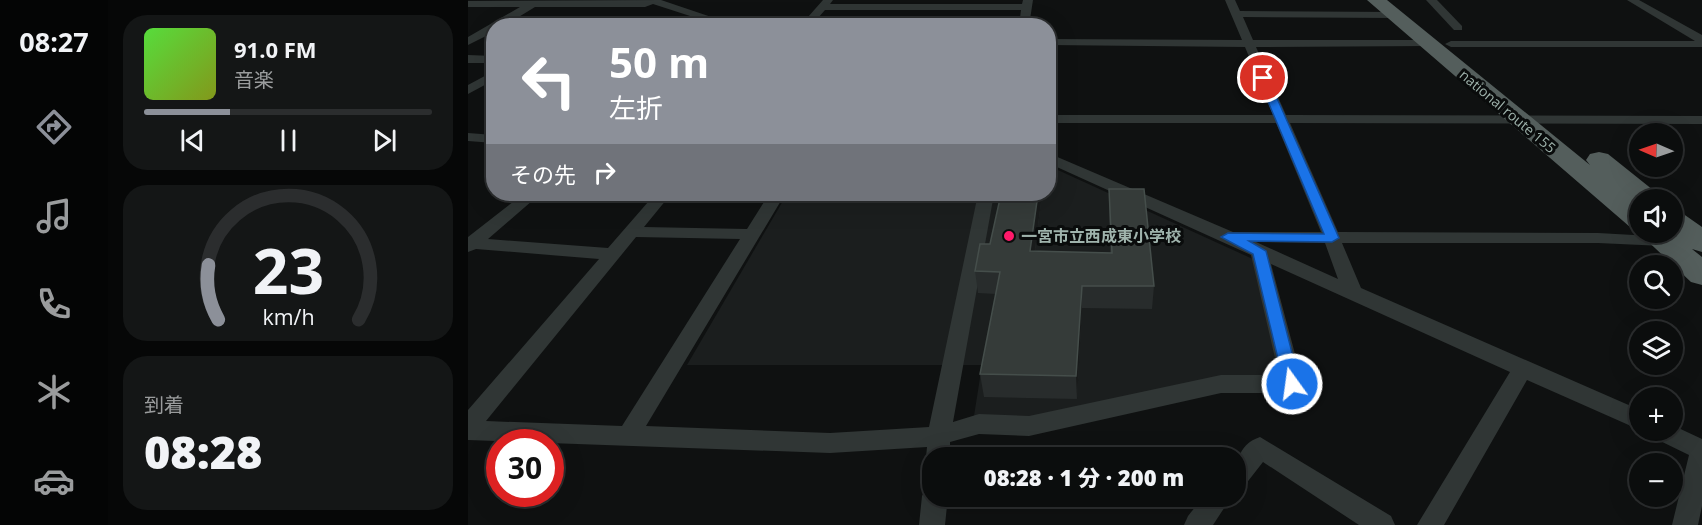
<!DOCTYPE html>
<html lang="ja">
<meta charset="utf-8">
<style>
:root{--surface:#0b0d0d;--page:#141616;--text:#f1f3f6;--muted:#9a9c9d;--line:#2b2d2e;--accent:#8c9099}
body{margin:0;font-family:"Open Sans","Noto Sans JP",sans-serif;background:var(--page);color:var(--text);height:100vh;display:flex;flex-direction:column;font-size:22px;white-space:nowrap}
*{box-sizing:border-box;margin:0}
p{font-size:20px;color:var(--muted)}
.icon{flex:none;width:33px;height:33px;fill:none;stroke:currentColor;stroke-width:2;stroke-linecap:round;stroke-linejoin:round}
.map{position:relative;flex:1;overflow:hidden}
.sheet{display:flex;flex-direction:column;gap:15px;padding:15px;background:#060707;width:360px}
.sheet>*{flex:none}
.banner{position:absolute;left:18px;top:18px;width:570px;height:183px;border-radius:24px;box-shadow:0 6px 24px #0002,0 0 0 2px var(--line);background:#8c9099;color:#fff;overflow:hidden}
.needle{width:39px;rotate:272deg}
.fabs{position:absolute;left:1161px;top:123px;display:grid;gap:12px}
.fabs a{display:grid;place-items:center;width:54px;height:54px;border-radius:50%;background:var(--surface);box-shadow:0 6px 24px #0002,0 0 0 2px var(--line);font-size:30px}
.speed{position:absolute;left:18px;top:429px;display:flex;gap:12px;font-size:30px;font-weight:700;text-align:center}
.speed>*{display:grid;place-content:center;width:78px;height:78px;border-radius:50%;background:var(--surface);box-shadow:0 6px 24px #0002,0 0 0 2px var(--line);line-height:1}
.speed .limit{border:9px solid #d22;background:#fff;color:#111}
.pin{position:absolute;display:grid;place-items:center;width:51px;height:51px;color:#fff;margin:-26px;border:3px solid #fff;border-radius:50%;box-shadow:0 2px 6px #0007}
.me{position:absolute;width:66px;margin:-33px;rotate:346deg;stroke-linejoin:round;filter:drop-shadow(0 0 4px #0008)}
.turn{display:flex;align-items:center;gap:21px;height:126px;padding:0 24px;font-size:27px}
.turn .icon{width:78px;height:78px;stroke-width:2.5}
.turn b{display:block;font-size:42px;line-height:51px}
.then{display:flex;align-items:center;height:57px;padding:0 24px;background:#0003;gap:12px;font-size:22px}
.big{font-size:45px;font-weight:800;line-height:1.1}
.sheet .tile{flex:1;display:flex;flex-direction:column;justify-content:center;gap:9px;min-width:0;padding:0 21px;border-radius:24px;background:var(--page)}
.sheet .dial{align-items:center;gap:0}
.dial svg{height:156px;overflow:visible;fill:none;stroke:var(--line);stroke-width:7;stroke-linecap:round;text-anchor:middle}
.dial text{fill:var(--text);stroke:none}
.song{display:flex;align-items:center;gap:18px}
.cover{width:72px;height:72px;border-radius:9px;background:linear-gradient(135deg,hsl(110 70% 55%),hsl(70 70% 35%))}
.played{height:6px;border-radius:3px;background:linear-gradient(90deg,var(--accent) 30%,var(--line) 30%)}
.keys{display:flex;justify-content:space-around;direction:ltr}
.trip{position:absolute;left:454px;top:447px;width:324px;height:60px;border-radius:24px;background:var(--surface);box-shadow:0 6px 24px #0002,0 0 0 2px var(--line);font-weight:800;line-height:60px;text-align:center}
main{display:flex;flex:1;min-height:0}
.tab-bar{display:flex;flex-direction:column;width:108px;justify-content:space-around;align-items:center;background:#040505;color:var(--muted)}
.tab-bar .icon{width:42px;height:42px}
.tab-bar .current{color:var(--accent)}
.tab-bar b{font-size:27px;color:var(--text)}
.map>svg:first-child{display:block}
</style>
<main>
<nav class="tab-bar">
<b>08:27</b>
<svg class="icon current" aria-label="directions" viewBox="0 0 24 24"><path d="M12 3l9 9-9 9-9-9zM9 14v-3h6M13 9l2 2-2 2"/></svg>
<svg class="icon" aria-label="music" viewBox="0 0 24 24"><path d="M9 18V5l10-2v13"/><circle cx="6" cy="18" r="3"/><circle cx="16" cy="16" r="3"/></svg>
<svg class="icon" aria-label="phone" viewBox="0 0 24 24"><path d="M5 4h4l2 5-3 2q2 4 5 5l2-3 5 2v4C11 20 4 13 5 4z"/></svg>
<svg class="icon" aria-label="climate" viewBox="0 0 24 24"><path d="M12 3v18M4 7l16 10M4 17L20 7"/></svg>
<svg class="icon" aria-label="car" viewBox="0 0 24 24"><path d="M5 17H2v-5l4-1 3-4h7l3 4 3 1v5h-3M9 17h6M6 11h13"/><circle cx="7" cy="17" r="2"/><circle cx="17" cy="17" r="2"/></svg>
</nav>
<section class="sheet">
<div class="tile">
<div class="song"><i class="cover"></i><div><b>91.0 FM</b><p>音楽</p></div></div>
<div class="played"></div>
<div class="keys"><svg class="icon" aria-label="previous" viewBox="0 0 24 24"><path d="M18 5L8 12l10 7zM5 5v14"/></svg><svg class="icon" aria-label="pause" viewBox="0 0 24 24"><path d="M8 5v14M16 5v14"/></svg><svg class="icon" aria-label="next" viewBox="0 0 24 24"><path d="M6 5l10 7-10 7zM19 5v14"/></svg></div>
</div>
<div class="tile dial"><svg viewBox="0 0 100 80">
<path d="M14 69A42 42 0 1 1 86 69"/>
<path d="M14 69A42 42 0 0 1 9 41" stroke="#8c9099"/>
<text x="50" y="56" font-size="32" font-weight="700">23</text>
<text x="50" y="72" font-size="11">km/h</text>
</svg></div>
<div class="tile"><p>到着</p><b class="big">08:28</b></div>
</section>
<div class="map">
<svg width="1234" height="525" viewBox="0 0 1234 525">
<rect width="100%" height="100%" fill="#0f1111"/>
<!-- built -->
<path fill="#1b1e1e" d="M581 166 787 260 815 376 571 418 506 416 514 365H219L319 194H580Z"/>
<g fill="none" stroke-linecap="round" stroke-linejoin="round">
<!-- minor -->
<g fill="#303635" fill-rule="evenodd">
<path d="M193 0 270 26H253L185 4 177 7H67L36 26H26V32L0 45V37L52 7H0V1Z"/>
<path d="M355 0H365L362 4H554L555 0H565L561 26H551L553 10H357L343 26H332Z"/>
<path d="M757 0H767L772 11 926 12 931 15 926 18 775 17 785 40H961L967 43 961 46 788 47 818 115 1234 116V124L822 123 870 232 1130 233 1201 237 1204 241 1201 245 1195 246 1130 243H874L893 288 1172 410V430L1059 380 976 525H949L1042 372 803 264 835 384 832 390 824 393H753L561 436 511 434 482 442V458H465V467L461 465 458 458 459 447 362 453 0 440V410L131 259 8 249 0 252V237L55 194H72L20 239 140 248 187 194H203L176 227 279 229 301 194H317L178 426 362 433 461 427 510 194H526L485 422 511 414 561 416 753 375H811L783 255 580 163V153L765 232H853L808 123H580V115H805L777 47 580 45V39L774 40ZM168 237 272 239 154 426 18 421ZM788 242 857 243 870 279Z"/>
<path d="M958 0H969L994 26V30H986Z"/>
<path d="M1159 0H1171L1234 35V47H983L977 44 983 41H1227Z"/>
<path d="M0 55 26 56V63H0Z"/>
<path d="M26 71V80L0 94V85Z"/>
<path d="M0 133 26 135V143L0 141Z"/>
<path d="M1204 425 1234 439V506L1230 525H1204L1221 455 1184 437 1181 430H1204Z"/>
<path d="M792 437 923 516 927 525H891L795 462 777 485 768 488C768 466 768 445 792 437Z"/>
<path d="M465 485V496H480L477 525H451L454 496 458 488Z"/>
<path d="M736 496H764L745 525H716L720 516Z"/>
</g>
<!-- trunk -->
<g fill="#545e5c" fill-rule="evenodd">
<path d="M899 0H919L1122 165 1118 160 1122 154 1131 152 1140 154 1190 194 1194 200H1172V230L1162 227Z"/>
<path d="M1204 210 1214 213 1234 227V252L1224 249 1234 257V285L1223 282 1170 232 1172 230V232H1204Z"/>
</g>
</g>
<!-- wall -->
<path fill="#282c2c" d="M641 189 686 286 684 309 614 308 609 399 516 397 512 374 528 294 510 293 507 271 522 244 574 194 567 251 642 253 641 210Z"/>
<!-- shaded-wall -->
<g fill="#191b1b">
<path d="M570 194H574L564 273 562 251Z"/>
<path d="M614 286V308L609 399 608 376Z"/>
</g>
<!-- building -->
<path fill="#353b39" stroke="#454e4b" stroke-width="1.5" d="M641 189H676L686 286H614L608 376 512 374 532 272 507 271 512 244H522L533 194H570L562 251 644 253Z"/>
<!-- route -->
<path fill="#1a73e8" stroke="#114b97" stroke-width="1.5" d="M795 75 800 78 871 238 864 242 781 241 798 251 832 384 830 389 824 391 818 389 816 384 785 254 753 237 760 233 856 234 790 78Z"/>
<!-- markers -->
<circle fill="#ff196a" stroke="#0a0c0c" stroke-width="2" cx="541" cy="236" r="6"/>
<g text-anchor="middle" dominant-baseline="central" stroke-width="6" stroke-linejoin="round" paint-order="stroke">
<!-- far-street labels -->
<g font-size="14" fill="#9fb3ac" stroke="#0a0c0c">
<text transform="translate(1040 111) rotate(40)">national route 155</text>
</g>
<!-- poi labels -->
<g font-size="16" font-weight="bold" fill="#9fb3ac" stroke="#0a0c0c" text-anchor="start">
<text x="553" y="236">一宮市立西成東小学校</text>
</g>
</g>
</svg>
<div class="fabs">
<a><svg class="needle" viewBox="-14 -14 28 28"><path d="M0-13l5 13h-10z" fill="#e53935"/><path d="M0 13l5-13h-10z" fill="#9a9c9d"/></svg></a>
<a><svg class="icon" aria-label="sound" viewBox="0 0 24 24"><path d="M4 9h4l5-4v14l-5-4H4zM17 9q2 3 0 6"/></svg></a>
<a><svg class="icon" aria-label="search" viewBox="0 0 24 24"><circle cx="10" cy="10" r="6"/><path d="M15 15l6 6"/></svg></a>
<a><svg class="icon" aria-label="layers" viewBox="0 0 24 24"><path d="M12 4l9 5-9 5-9-5zM3 14l9 5 9-5"/></svg></a>
<a>+</a>
<a>−</a>
</div>
<div class="speed"><div class="limit">30</div></div>
<div class="pin" style="left:795px;top:78px;background:#d93025"><svg class="icon" aria-label="arrive" viewBox="0 0 24 24"><path d="M6 21V4h12l-3 4 3 4H6"/></svg></div>
<svg class="me" style="left:824px;top:384px" viewBox="-20 -20 40 40"><circle r="17" fill="#1a73e8" stroke="#fff" stroke-width="3"/><path d="M0-11L8 9 0 5-8 9z" fill="#fff"/></svg>
<div class="trip">08:28 · 1 分 · 200 m</div>
<div class="banner">
<div class="turn"><svg class="icon" aria-label="left" viewBox="0 0 24 24"><path d="M17 20v-9H6M10 6l-5 5 5 5"/></svg><div><b>50 m</b>左折</div></div>
<div class="then">その先<svg class="icon" aria-label="right" viewBox="0 0 24 24"><path d="M7 20v-9h11M14 6l5 5-5 5"/></svg></div>
</div>
</div>
</main>
